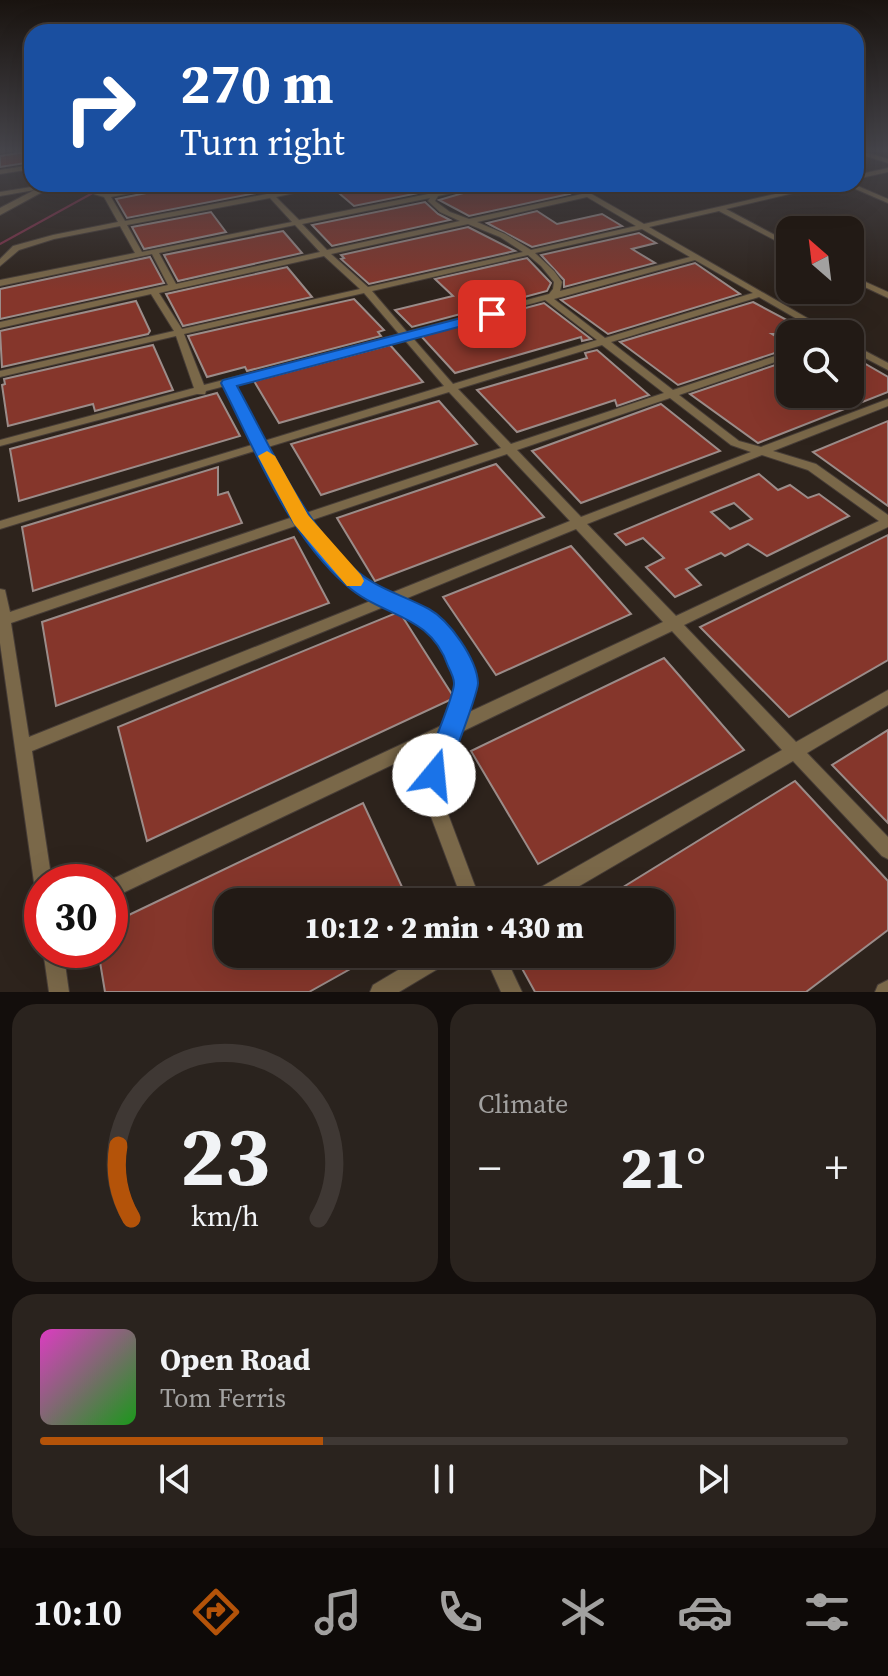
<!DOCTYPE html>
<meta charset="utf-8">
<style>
:root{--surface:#221a15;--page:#2a231e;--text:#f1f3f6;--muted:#a2a1a0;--line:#3f3834;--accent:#b45309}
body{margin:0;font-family:"Source Serif 4",serif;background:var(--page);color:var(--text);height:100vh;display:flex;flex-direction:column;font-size:30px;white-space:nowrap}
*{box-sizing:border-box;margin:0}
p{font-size:26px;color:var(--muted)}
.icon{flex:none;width:44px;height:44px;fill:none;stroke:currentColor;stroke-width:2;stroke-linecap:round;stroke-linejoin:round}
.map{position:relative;height:992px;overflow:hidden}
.side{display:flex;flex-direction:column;gap:12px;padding:12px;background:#130e0c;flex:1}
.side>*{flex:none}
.hud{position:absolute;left:24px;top:24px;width:840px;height:168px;border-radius:24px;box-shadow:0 8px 32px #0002,0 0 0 2px var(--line);background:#1a4fa0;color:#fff;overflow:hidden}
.needle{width:52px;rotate:332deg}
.tools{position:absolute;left:776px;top:216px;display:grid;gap:16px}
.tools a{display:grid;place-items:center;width:88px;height:88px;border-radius:16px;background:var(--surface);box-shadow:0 8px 32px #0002,0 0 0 2px var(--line);font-size:40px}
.speed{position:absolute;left:24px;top:864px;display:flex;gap:16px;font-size:40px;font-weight:700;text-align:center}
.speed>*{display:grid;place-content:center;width:104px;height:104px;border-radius:50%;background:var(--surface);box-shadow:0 8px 32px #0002,0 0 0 2px var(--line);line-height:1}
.speed .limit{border:12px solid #d22;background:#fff;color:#111}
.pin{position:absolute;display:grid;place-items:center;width:68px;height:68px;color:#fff;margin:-34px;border-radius:16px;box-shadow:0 4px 12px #0006}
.me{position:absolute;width:88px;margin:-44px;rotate:17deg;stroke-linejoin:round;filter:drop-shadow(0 0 6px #0008)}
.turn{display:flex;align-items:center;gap:28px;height:168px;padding:0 24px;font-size:36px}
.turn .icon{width:104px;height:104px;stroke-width:2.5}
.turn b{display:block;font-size:56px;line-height:68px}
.big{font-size:60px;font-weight:800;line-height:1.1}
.side .card{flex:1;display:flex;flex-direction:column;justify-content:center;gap:12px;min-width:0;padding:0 28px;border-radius:24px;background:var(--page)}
.side .dial{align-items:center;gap:0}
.dial svg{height:208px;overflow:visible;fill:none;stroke:var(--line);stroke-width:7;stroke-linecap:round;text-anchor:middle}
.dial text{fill:var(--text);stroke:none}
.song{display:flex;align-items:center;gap:24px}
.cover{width:96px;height:96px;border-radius:12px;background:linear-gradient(135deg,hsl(310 70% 55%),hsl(120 70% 35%))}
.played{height:8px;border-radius:4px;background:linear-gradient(90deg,var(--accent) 35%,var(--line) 35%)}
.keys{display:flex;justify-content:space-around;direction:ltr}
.heat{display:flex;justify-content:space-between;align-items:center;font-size:44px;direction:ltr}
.side .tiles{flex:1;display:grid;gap:12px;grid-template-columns:1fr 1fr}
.card:last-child{grid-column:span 2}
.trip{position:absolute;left:214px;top:888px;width:460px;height:80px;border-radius:24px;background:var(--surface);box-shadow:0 8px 32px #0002,0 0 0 2px var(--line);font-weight:800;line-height:80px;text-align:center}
.dock{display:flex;height:128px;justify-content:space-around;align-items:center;background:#0e0a08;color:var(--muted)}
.dock .icon{width:56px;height:56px}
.dock .selected{color:var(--accent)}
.dock b{font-size:36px;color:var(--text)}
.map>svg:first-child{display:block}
</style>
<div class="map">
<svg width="888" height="992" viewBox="0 0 888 992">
<rect width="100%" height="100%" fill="#2d231c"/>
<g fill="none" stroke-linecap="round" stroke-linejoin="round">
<!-- stream -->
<path stroke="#803149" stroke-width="2" d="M0 244 109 184"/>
</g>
<!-- building -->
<g fill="#85362b" stroke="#9b8c89" stroke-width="2" fill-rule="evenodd">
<path d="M32 151V162L0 167V156Z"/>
<path d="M192 184H255L261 192 127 218 116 199Z"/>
<path d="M338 184H463L354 206 333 188Z"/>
<path d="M494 184H552L569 194 469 216 439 200Z"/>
<path d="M425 202 438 214 450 220 332 246 312 225Z"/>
<path d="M537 211 557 224 602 214 622 226 532 247 487 223Z"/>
<path d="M211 212 226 232 144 249 132 227Z"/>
<path d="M468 227 515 251 369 284 341 259 344 258 341 255Z"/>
<path d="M283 231 302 253 178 281 164 255Z"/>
<path d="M639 233 656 243 632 249 655 263 564 287V280L541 255Z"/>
<path d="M150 257 164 283 0 319V289Z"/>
<path d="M527 258 551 283 547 291 412 327 395 310 453 296 435 279Z"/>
<path d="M695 263 740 294 608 334 561 300Z"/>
<path d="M287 267 312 297 183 326 166 294Z"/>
<path d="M354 299 384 330 378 332 381 336 247 371 245 367 207 377 188 336Z"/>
<path d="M136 301 150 331 148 334 2 367 0 331Z"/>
<path d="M753 302 813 334H772L790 345V348L678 385 620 342Z"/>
<path d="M544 303 591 339 582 341 581 337 455 373 421 336Z"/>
<path d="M153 345 173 390 95 411 93 404 8 426 2 385 5 384 4 379Z"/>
<path d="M390 345 423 382 279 423 254 381Z"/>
<path d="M597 350 649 395 617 406 615 400 517 432 477 390 587 358 585 353Z"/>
<path d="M850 355 888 377V392L758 443 690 394 790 360V394H850Z"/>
<path d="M217 393 240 436 19 501 10 449Z"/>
<path d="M439 401 477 444 321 495 291 444Z"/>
<path d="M661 404 720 451 581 503 532 451Z"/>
<path d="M888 421V506L813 452Z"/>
<path d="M496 464 544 517 375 581 337 518Z"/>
<path d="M218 467V495L228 492 242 523 33 591 22 527Z"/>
<path d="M759 474 778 490 790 485 808 498 819 494 849 516 767 556 748 544 725 556 721 553 686 569 701 585 675 597 646 567 664 558 643 538 626 545 615 534ZM734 503 752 519 730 529 711 512Z"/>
<path d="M888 535V660L789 717 700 627Z"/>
<path d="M294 537 329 603 56 706 42 622Z"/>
<path d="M571 546 631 614 496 675 443 597Z"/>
<path d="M396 613 402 616 453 696 452 699 147 841 118 727Z"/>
<path d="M664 658 744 750 538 864 471 751Z"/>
<path d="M888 730V823L832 765Z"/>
<path d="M795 781 888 881V930L806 992H535L514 954H660V902H599Z"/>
<path d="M363 803 409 902H228V954H377L309 992H105L98 950H110V924Z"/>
</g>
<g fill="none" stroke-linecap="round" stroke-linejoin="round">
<defs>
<g id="minor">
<path d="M0 151H8L0 153Z"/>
<path d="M856 151H862L888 159V163L856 153Z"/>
<path d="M32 165V169L0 174V170Z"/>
<path d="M888 168V172L856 179V175Z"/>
<path d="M50 184 53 186 52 187 0 196V192Z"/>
<path d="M90 184H96L99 192 106 194 123 184H131L119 192 164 184H178L111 197 125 221 267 194 258 184H265L273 193 321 184H335L276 197 299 220 478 184H491L438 196 435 201 450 212 469 219 582 194 566 184H574L644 224 819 184H831L726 209 790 243V248L719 211 649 227 835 334H823L759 297 611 342 673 390 790 351V357L679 395 739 441 761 447 888 399V406L773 451 816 464 888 515V527L684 625 796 742 888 690V705L807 753 888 837V859L882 856 793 761 552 902H525L527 895 782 750 672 631 457 734 448 753 442 775V798L481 902H463L424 798 426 775 436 744 110 899V882H106L445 724C450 712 456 700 458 687 459 673 442 639 432 629 419 618 401 613 386 606L32 751 52 882H42V891L36 889 34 882 0 643V589L5 590 10 612 293 517 258 450 0 529V521L255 444 225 386 206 391 205 394H197L0 446V440L194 388 176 336 0 377V371L174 331 151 294 0 328V322L168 285 152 254 0 286V280L135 253 120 226 54 239 19 250 0 266V259L13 246 53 235 118 222 104 197 94 194ZM587 197 636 226 531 250 505 234 477 222ZM270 198 292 222 142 252 127 225ZM430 198 428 201 440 212 460 221 327 250 302 224ZM468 224 500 237 523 252 368 287 331 254ZM295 225 320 252 176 284 159 253ZM642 229 690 257 560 291 562 282 554 271 535 253ZM528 255 541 266 554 282 553 289 549 294 407 332 372 291ZM324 256 360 289 182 329 159 293ZM695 260 753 293 605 338 554 299ZM364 293 399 334 204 385 184 334ZM545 300 597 340 453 384 411 336ZM403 338 444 386 264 441 233 384ZM602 345 664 393 511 444 458 389ZM449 392 501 448 303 514 268 447ZM670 398 731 445 751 452 581 517 517 450ZM507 454 570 521 386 595 361 578 343 563 309 521ZM762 455 808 470 879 521 676 616 587 524ZM298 525C323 556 339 578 373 600L29 737 11 623ZM576 529 663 622 465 714 474 684 459 646 443 622 426 611 400 601Z"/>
<path d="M844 184H853L888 199V203Z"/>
<path d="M850 275 888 292V298L850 280Z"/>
<path d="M850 343 888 363V370L850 350Z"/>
<path d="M43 950H63L69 992H49Z"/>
<path d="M425 954H454L451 961 399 992H370L373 985Z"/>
<path d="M484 954H504L522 992H501Z"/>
<path d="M888 980V992H875L878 985Z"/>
</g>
<path id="tertiary" d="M46 184H57L0 215V208Z"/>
</defs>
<!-- minor casing -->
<use href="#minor" stroke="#473d37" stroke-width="2"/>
<!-- tertiary casing -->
<use href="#tertiary" stroke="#473d37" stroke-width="2"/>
<!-- minor -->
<use href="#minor" fill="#7a6849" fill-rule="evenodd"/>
<!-- tertiary -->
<use href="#tertiary" fill="#7a6849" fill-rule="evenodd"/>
</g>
<!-- sky -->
<linearGradient id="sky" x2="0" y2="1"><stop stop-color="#19130f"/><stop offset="0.52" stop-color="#46454b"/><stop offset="1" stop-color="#46454b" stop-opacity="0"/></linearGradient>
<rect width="888" height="290" fill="url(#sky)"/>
<!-- route -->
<path fill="#1a73e8" stroke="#114b97" stroke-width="2" d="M492 310 496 311V317L237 386C270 446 298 511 346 561 373 589 397 592 429 609 449 620 477 659 478 683 478 695 452 759 447 775L443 784 434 787 425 784 421 775C427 759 455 695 454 683 454 678 450 670 448 666 430 613 383 618 346 585 287 533 256 452 221 383L223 380Z"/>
<!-- slow -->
<path fill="#f59e0b" d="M267 451 275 456 308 515 361 575 364 581 361 586H347L294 524 258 456Z"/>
</svg>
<div class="tools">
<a><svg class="needle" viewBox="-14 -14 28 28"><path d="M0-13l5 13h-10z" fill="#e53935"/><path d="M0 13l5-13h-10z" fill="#a2a1a0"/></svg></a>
<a><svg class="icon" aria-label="search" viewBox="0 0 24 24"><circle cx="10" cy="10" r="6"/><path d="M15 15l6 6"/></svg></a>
</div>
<div class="speed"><div class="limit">30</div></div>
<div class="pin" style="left:492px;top:314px;background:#d93025"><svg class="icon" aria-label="arrive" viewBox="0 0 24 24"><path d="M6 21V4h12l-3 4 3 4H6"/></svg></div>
<svg class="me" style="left:434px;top:775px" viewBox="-20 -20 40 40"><circle r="19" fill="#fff"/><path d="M0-13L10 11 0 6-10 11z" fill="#1a73e8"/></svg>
<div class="trip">10:12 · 2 min · 430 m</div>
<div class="hud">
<div class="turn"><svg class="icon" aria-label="right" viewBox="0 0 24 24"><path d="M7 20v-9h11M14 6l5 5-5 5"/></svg><div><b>270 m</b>Turn right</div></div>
</div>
</div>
<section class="side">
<div class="tiles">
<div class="card dial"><svg viewBox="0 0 100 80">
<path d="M14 69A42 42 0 1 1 86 69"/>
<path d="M14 69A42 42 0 0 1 9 41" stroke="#b45309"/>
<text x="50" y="56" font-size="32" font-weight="700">23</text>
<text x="50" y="72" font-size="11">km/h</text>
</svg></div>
<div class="card"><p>Climate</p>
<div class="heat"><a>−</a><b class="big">21°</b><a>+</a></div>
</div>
<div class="card">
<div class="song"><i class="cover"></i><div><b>Open Road</b><p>Tom Ferris</p></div></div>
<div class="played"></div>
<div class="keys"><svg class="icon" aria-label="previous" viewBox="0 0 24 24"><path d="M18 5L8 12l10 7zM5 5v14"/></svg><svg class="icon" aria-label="pause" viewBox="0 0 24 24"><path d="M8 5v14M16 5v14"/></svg><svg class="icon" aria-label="next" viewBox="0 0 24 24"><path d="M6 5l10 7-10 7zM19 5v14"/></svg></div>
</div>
</div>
</section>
<nav class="dock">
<b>10:10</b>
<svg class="icon selected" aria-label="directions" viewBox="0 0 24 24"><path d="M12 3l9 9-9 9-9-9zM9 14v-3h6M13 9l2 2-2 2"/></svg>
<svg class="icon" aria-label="music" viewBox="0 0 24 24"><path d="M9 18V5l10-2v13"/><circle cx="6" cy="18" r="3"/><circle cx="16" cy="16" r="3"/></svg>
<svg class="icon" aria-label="phone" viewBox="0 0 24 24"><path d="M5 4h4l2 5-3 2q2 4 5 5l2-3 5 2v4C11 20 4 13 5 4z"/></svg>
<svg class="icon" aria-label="climate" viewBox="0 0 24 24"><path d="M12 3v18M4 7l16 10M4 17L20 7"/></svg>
<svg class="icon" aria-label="car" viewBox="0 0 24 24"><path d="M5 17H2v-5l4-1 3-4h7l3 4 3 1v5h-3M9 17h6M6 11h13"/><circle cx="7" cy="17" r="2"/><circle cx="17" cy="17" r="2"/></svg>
<svg class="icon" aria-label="filters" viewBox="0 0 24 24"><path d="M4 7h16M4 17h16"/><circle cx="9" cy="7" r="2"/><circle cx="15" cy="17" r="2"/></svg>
</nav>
